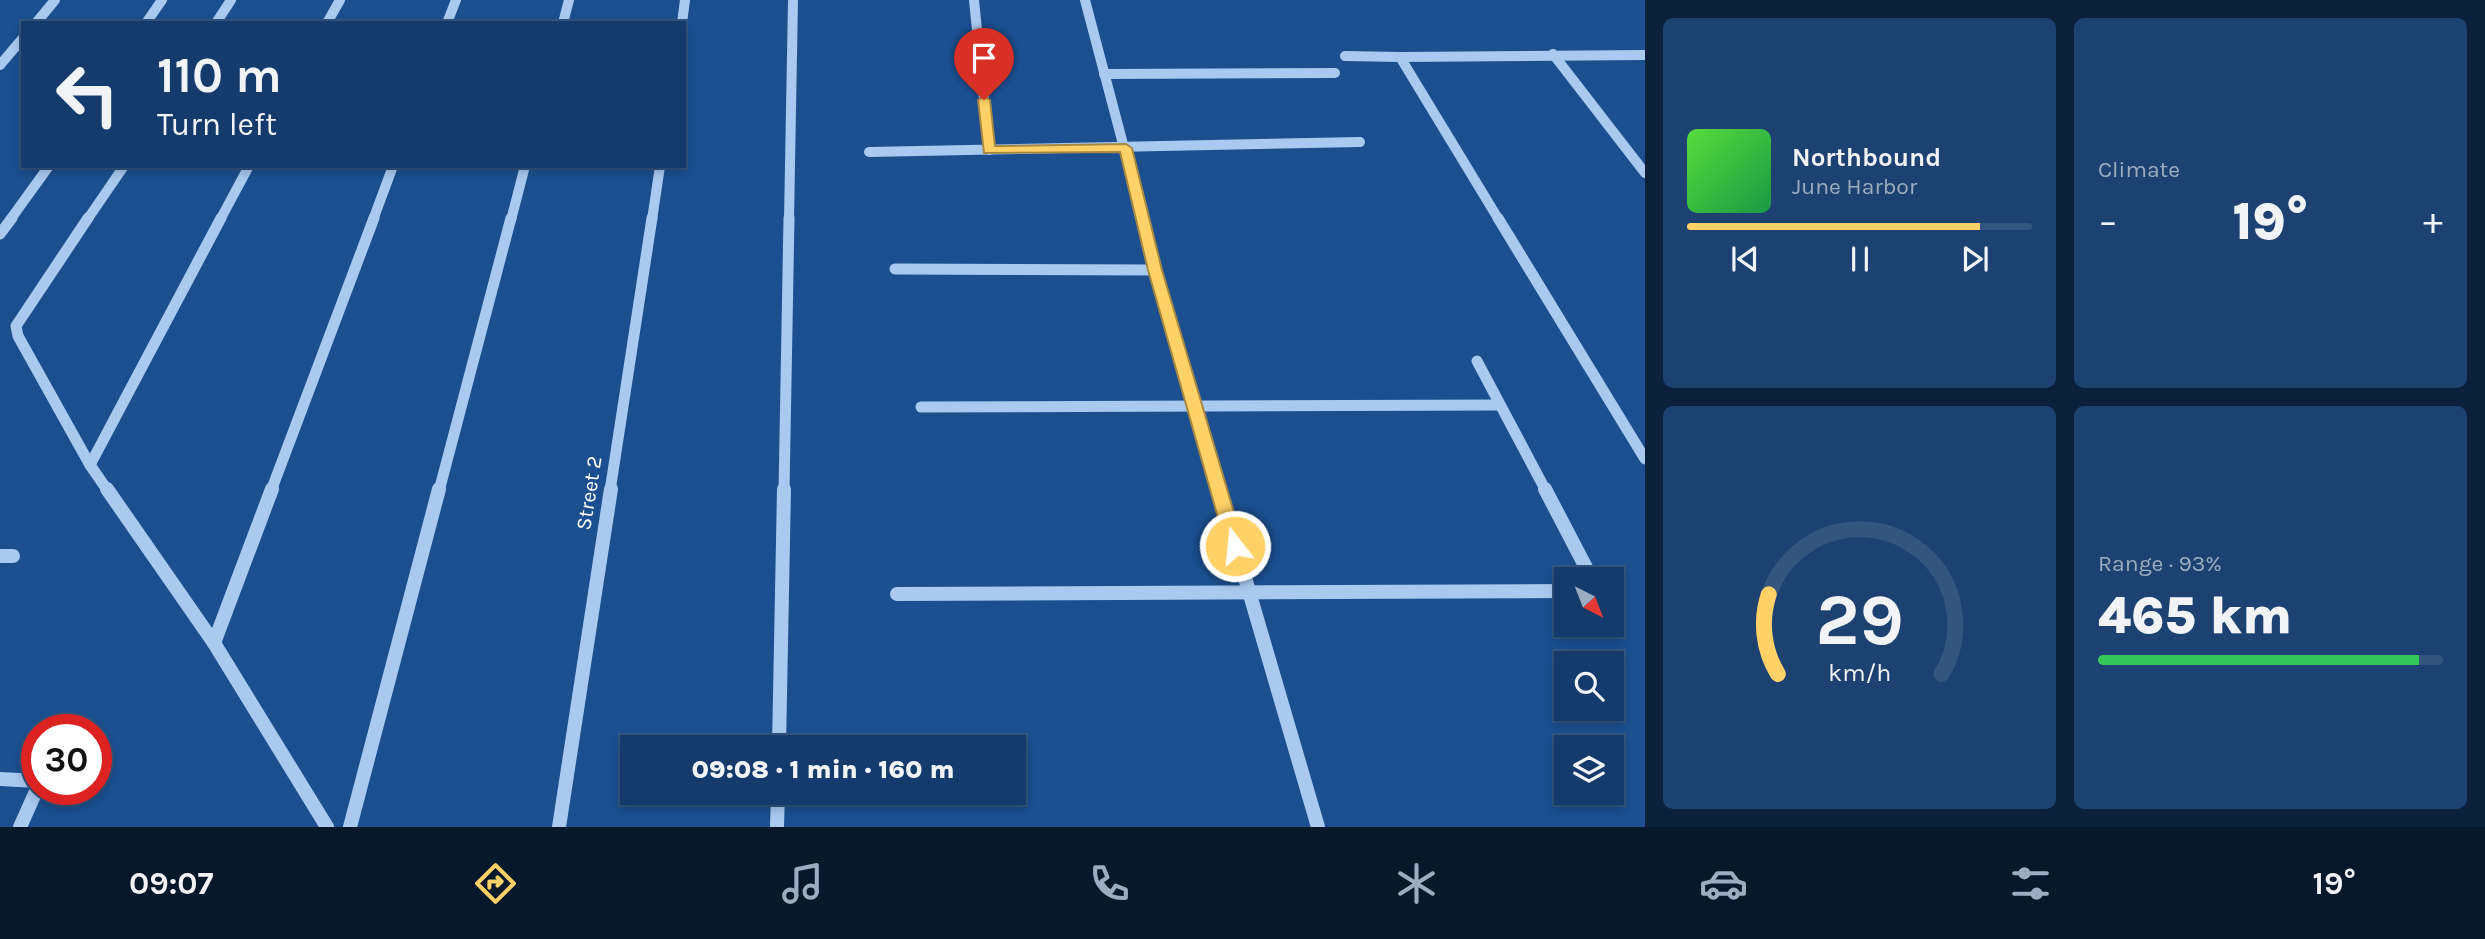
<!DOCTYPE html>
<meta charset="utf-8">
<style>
:root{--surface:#143b6b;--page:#1d4271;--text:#f1f3f6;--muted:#9dadc1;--line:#33557e;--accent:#ffd166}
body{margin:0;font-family:Karla,sans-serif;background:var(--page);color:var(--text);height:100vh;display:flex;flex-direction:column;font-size:26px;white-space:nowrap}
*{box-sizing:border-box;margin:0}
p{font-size:23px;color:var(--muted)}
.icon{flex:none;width:38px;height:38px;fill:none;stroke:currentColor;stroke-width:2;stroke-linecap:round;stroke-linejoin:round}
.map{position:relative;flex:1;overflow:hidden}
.details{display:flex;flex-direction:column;gap:18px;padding:18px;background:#0b203b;width:840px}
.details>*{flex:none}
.guide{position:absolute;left:21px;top:21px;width:665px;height:147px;border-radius:0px;box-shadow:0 4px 10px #0003,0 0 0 2px var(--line);background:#143b6b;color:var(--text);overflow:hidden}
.needle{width:46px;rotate:138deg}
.buttons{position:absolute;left:1554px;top:567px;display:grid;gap:14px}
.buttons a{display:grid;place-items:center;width:70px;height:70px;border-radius:0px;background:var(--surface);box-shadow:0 4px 10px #0003,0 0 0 2px var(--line);font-size:35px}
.speed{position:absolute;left:21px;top:714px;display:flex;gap:14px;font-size:35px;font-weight:700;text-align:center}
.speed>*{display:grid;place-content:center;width:91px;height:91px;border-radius:50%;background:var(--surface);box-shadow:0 4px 10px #0003,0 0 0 2px var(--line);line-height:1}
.speed .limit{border:10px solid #d22;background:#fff;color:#111}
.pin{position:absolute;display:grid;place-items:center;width:60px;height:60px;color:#fff;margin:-72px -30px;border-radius:50% 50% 50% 0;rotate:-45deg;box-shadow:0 0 7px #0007}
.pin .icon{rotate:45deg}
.me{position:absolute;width:77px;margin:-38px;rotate:344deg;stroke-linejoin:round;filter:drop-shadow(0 0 5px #0008)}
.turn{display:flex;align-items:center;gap:24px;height:147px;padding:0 21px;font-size:32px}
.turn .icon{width:91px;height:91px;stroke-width:2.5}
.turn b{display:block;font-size:49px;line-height:60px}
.big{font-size:52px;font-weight:800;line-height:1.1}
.details .card{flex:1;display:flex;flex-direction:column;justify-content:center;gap:10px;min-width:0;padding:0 24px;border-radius:10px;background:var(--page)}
.details .dial{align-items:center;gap:0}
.dial svg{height:182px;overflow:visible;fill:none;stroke:var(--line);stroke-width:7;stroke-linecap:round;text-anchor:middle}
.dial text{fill:var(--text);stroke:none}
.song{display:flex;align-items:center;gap:21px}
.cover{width:84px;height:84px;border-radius:10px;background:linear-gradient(135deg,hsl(110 70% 55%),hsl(140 70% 35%))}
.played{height:7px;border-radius:4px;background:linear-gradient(90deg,var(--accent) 85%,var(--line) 85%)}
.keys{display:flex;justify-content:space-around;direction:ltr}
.heat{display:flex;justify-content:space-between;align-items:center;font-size:38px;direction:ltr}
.charge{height:10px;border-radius:5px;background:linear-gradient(90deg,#34c759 93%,var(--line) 0)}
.details .tiles{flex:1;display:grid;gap:18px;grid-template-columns:repeat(2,1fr)}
.trip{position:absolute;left:620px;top:735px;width:406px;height:70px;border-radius:0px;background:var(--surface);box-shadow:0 4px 10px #0003,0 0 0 2px var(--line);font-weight:800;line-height:70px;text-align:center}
.tabs{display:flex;height:112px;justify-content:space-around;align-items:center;background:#08182b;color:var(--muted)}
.tabs .icon{width:49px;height:49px}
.tabs .active{color:var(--accent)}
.tabs b{font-size:32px;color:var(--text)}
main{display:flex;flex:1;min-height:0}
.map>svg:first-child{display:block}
</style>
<main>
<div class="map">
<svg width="1645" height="827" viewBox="0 0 1645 827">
<rect width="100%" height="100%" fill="#1b4f8f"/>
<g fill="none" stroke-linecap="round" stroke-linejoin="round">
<!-- minor-far2 -->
<g stroke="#a9c9ee" stroke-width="10">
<path d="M974 0 989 150"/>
<path d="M1085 0 1143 220"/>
<path d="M36 23 55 0"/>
<path d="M146 23 162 0"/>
<path d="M216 23 231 0"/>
<path d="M327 23 340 0"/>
<path d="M447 23 456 0"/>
<path d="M563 23 569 0"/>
<path d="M682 23 685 0"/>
<path d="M1553 54 1645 173"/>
<path d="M1345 56 1400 57"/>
<path d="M0 65 23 38"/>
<path d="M1104 74 1335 73"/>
<path d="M869 152 1360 142"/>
<path d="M10 220 49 166"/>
<path d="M87 220 124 166"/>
<path d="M220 220 249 166"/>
<path d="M373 220 393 166"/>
<path d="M511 220 525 166"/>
<path d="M652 220 660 166"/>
<path d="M789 220 793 0"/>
<path d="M1499 220 1400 57 1645 55"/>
</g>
<!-- minor-far1 -->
<g stroke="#a9c9ee" stroke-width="11">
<path d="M88 218 16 326 18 336 90 465 108 491"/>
<path d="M1143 218 1155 270 1220 491"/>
<path d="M1498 218 1645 459"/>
<path d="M0 234 12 218"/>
<path d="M895 269 1155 270"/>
<path d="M1477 361 1546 491"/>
<path d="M921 407 1499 405"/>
<path d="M90 465 221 218"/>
<path d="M271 491 374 218"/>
<path d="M439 491 511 218"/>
<path d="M610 491 652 218"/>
<path d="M784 491 789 218"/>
</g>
<!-- minor -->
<g stroke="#a9c9ee" stroke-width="14">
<path d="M107 489 214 643 327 827"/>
<path d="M1219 489 1318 827"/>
<path d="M1545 489 1592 579"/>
<path d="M0 556H13"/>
<path d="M897 594 1566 591"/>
<path d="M1612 617 1619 630"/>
<path d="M214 643 272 489"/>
<path d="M779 747 784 489"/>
<path d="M0 779 37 781"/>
<path d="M20 827 37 789"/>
<path d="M350 827 439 489"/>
<path d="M559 827 611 489"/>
<path d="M777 827 778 793"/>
</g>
</g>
<!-- route -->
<path fill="#ffd166" stroke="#a68842" stroke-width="2" d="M984 96 990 100 995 146 1126 144 1132 148 1162 270 1244 546 1241 552 1235 554 1229 552 1226 546 1148 270 1120 152 984 153 978 100Z"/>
<g text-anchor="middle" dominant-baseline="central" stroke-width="7" stroke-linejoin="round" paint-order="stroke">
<!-- street labels -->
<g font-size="21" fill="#fff" stroke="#1b4f8f">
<text transform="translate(589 493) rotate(-81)">Street 2</text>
</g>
</g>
</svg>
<div class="buttons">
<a><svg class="needle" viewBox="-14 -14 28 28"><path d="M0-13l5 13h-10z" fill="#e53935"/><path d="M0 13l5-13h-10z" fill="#9dadc1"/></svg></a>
<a><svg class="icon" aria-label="search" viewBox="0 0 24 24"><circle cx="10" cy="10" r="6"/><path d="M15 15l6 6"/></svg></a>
<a><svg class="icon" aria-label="layers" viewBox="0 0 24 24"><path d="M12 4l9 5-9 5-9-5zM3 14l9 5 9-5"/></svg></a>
</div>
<div class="speed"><div class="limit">30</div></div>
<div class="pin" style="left:984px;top:100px;background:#d93025"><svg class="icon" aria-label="arrive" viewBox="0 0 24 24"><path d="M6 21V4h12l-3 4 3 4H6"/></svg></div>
<svg class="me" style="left:1235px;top:546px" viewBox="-20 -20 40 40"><circle r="17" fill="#ffd166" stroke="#fff" stroke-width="3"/><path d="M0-11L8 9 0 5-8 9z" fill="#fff"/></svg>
<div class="trip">09:08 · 1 min · 160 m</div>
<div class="guide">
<div class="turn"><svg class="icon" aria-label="left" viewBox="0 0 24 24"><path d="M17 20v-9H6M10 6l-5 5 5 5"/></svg><div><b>110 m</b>Turn left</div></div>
</div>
</div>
<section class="details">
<div class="tiles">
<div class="card">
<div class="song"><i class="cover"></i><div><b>Northbound</b><p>June Harbor</p></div></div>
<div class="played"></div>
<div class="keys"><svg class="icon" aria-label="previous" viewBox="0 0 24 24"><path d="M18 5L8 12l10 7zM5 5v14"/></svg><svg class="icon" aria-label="pause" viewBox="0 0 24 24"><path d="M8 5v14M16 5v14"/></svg><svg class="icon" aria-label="next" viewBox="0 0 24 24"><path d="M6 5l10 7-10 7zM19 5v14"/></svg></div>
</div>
<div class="card"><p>Climate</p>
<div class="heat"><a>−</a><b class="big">19°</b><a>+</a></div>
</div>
<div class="card dial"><svg viewBox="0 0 100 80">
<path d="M14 69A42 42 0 1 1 86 69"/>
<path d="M14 69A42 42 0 0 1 10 34" stroke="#ffd166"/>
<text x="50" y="56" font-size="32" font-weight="700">29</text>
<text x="50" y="72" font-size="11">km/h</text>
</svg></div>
<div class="card"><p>Range · 93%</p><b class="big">465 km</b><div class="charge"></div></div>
</div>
</section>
</main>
<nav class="tabs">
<b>09:07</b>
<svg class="icon active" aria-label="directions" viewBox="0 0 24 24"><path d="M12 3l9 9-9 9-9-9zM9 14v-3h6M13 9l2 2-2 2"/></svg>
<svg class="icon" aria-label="music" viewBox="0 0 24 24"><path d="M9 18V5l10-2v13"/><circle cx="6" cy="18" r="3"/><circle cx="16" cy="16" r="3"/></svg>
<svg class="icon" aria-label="phone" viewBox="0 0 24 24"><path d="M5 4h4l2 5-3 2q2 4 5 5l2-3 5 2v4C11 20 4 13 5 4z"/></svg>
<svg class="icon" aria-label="climate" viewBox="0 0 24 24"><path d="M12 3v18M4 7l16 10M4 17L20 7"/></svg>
<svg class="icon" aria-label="car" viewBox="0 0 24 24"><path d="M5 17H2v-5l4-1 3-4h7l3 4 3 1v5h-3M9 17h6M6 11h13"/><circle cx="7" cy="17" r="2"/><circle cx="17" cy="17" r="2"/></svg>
<svg class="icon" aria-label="filters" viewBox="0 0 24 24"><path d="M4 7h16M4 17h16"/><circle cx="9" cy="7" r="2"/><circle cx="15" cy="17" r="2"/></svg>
<b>19°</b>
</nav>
